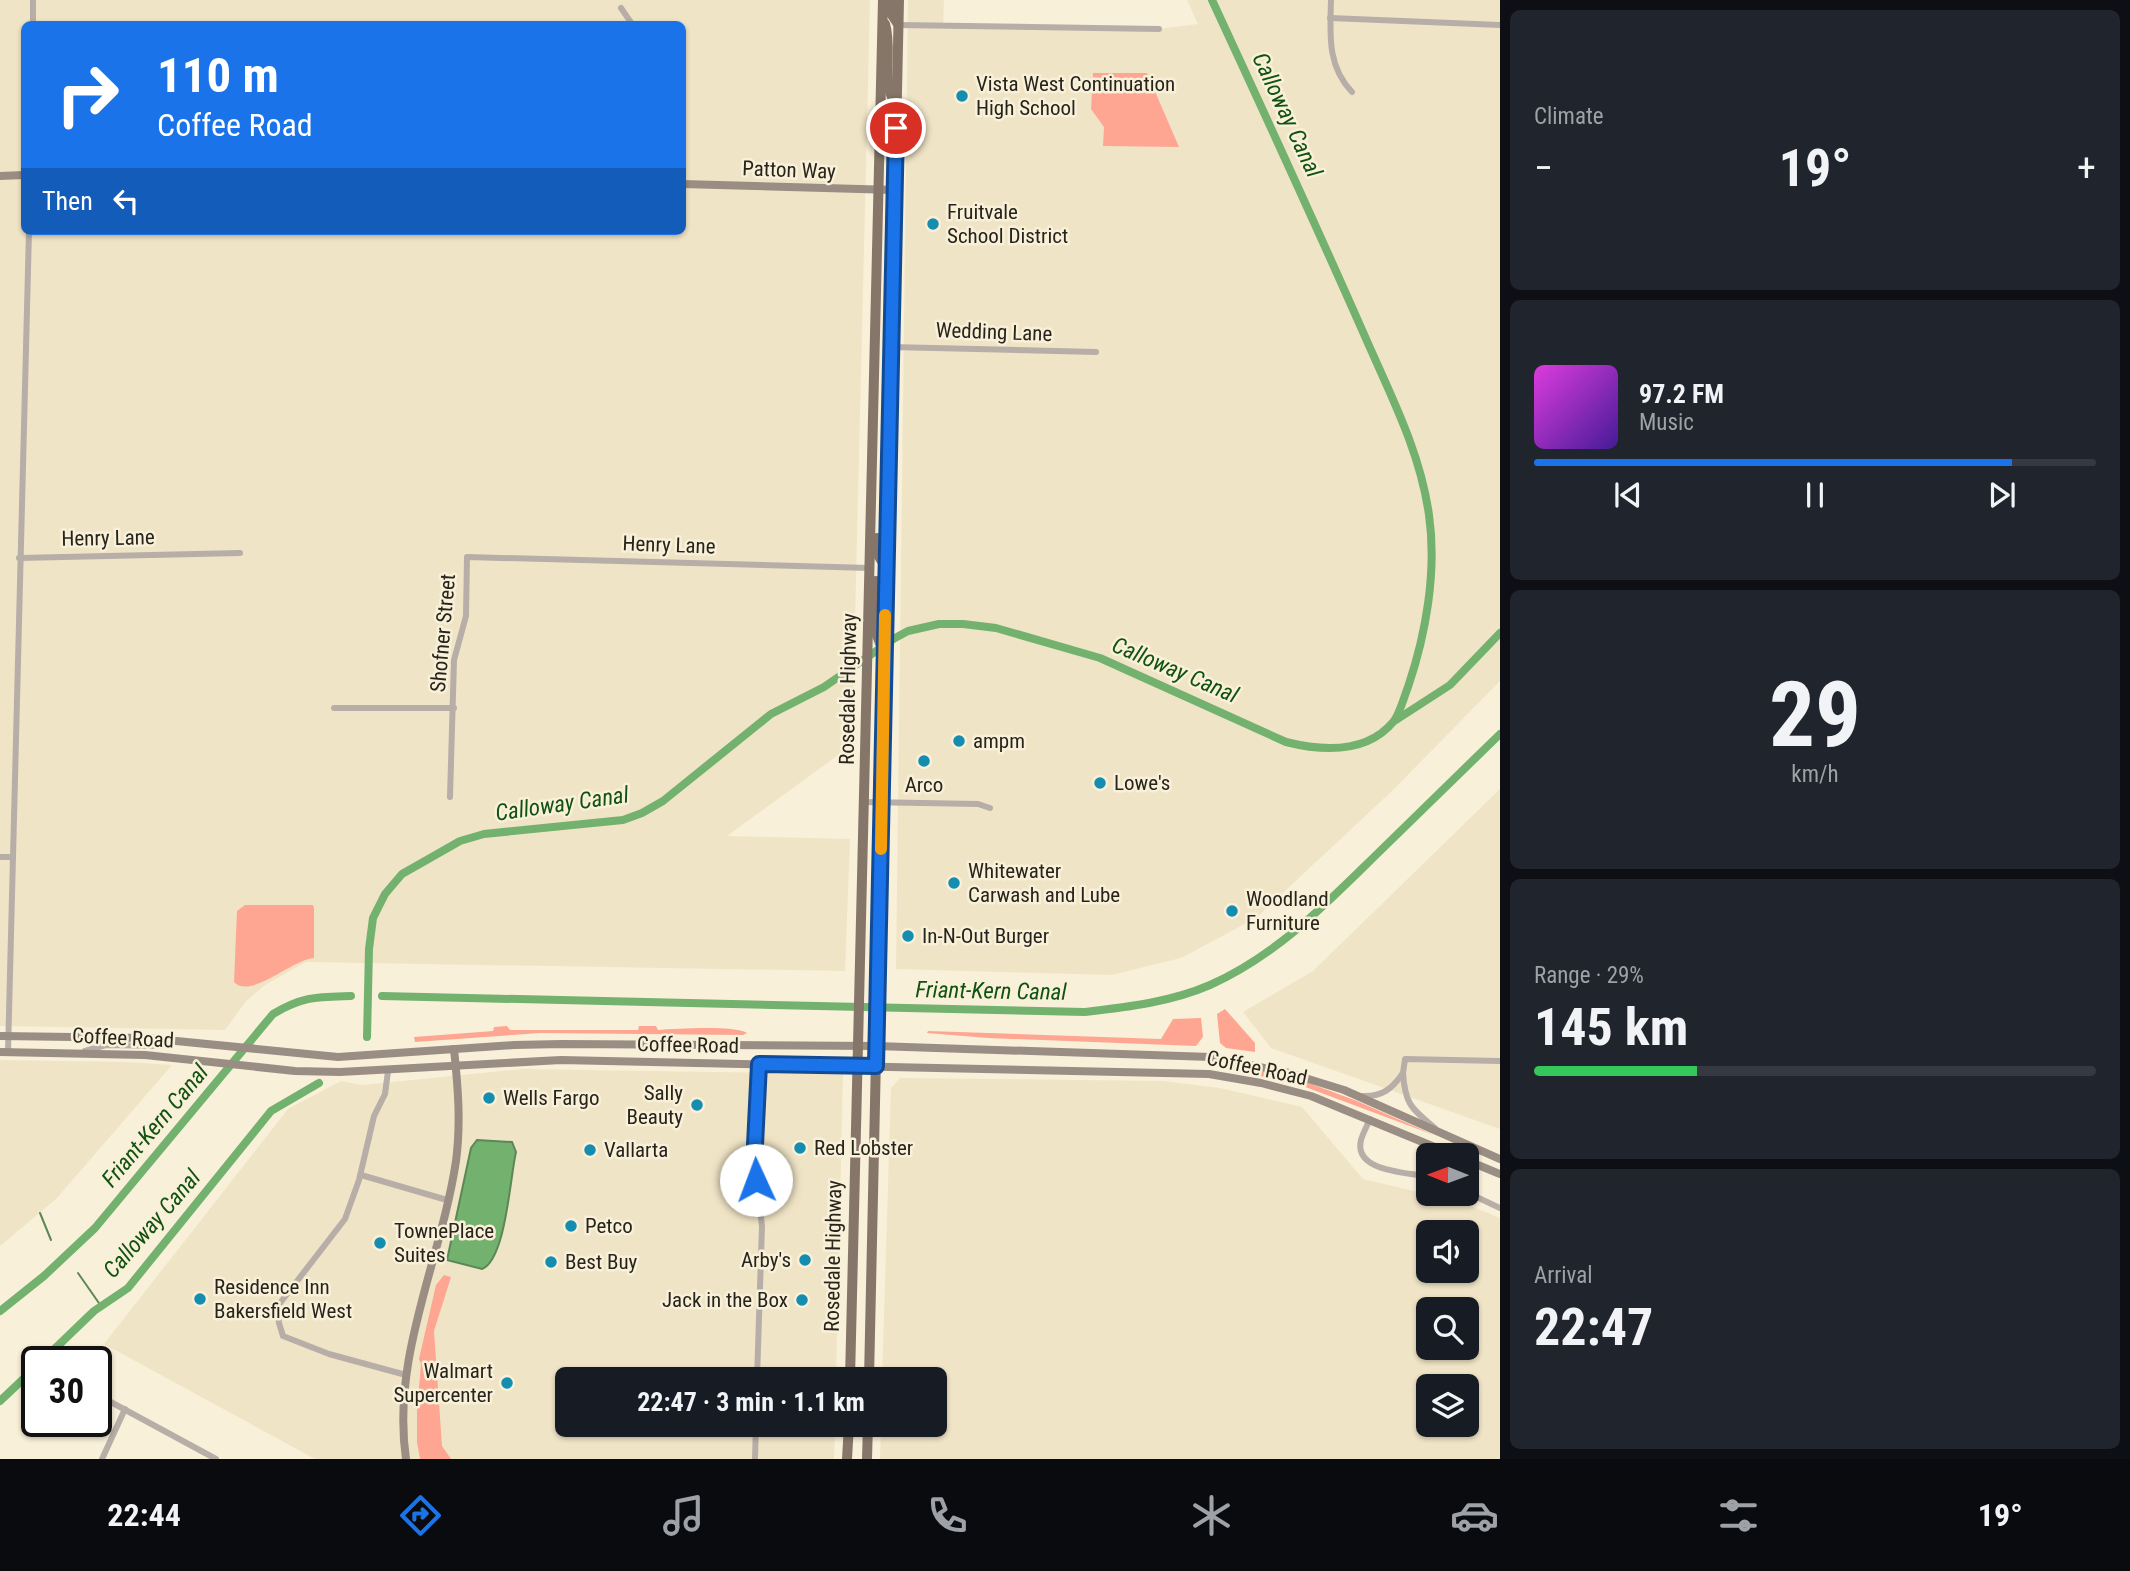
<!DOCTYPE html>
<meta charset="utf-8">
<style>
:root{--surface:#171b24;--page:#20242c;--text:#f1f3f6;--muted:#9ea1a6;--line:#363941;--accent:#1a73e8}
body{margin:0;font-family:"Roboto Condensed",sans-serif;background:var(--page);color:var(--text);height:100vh;display:flex;flex-direction:column;font-size:26px;white-space:nowrap}
*{box-sizing:border-box;margin:0}
p{font-size:23px;color:var(--muted)}
.icon{flex:none;width:38px;height:38px;fill:none;stroke:currentColor;stroke-width:2;stroke-linecap:round;stroke-linejoin:round}
.map{position:relative;flex:1;overflow:hidden}
.drawer{display:flex;flex-direction:column;gap:10px;padding:10px;background:#0d0f14;width:630px}
.drawer>*{flex:none}
.guide{position:absolute;left:21px;top:21px;width:665px;height:214px;border-radius:10px;box-shadow:0 2px 5px #0004;background:#1a73e8;color:#fff;overflow:hidden}
.needle{width:46px;rotate:271deg}
.buttons{position:absolute;left:1416px;top:1143px;display:grid;gap:14px}
.buttons a{display:grid;place-items:center;width:63px;height:63px;border-radius:10px;background:var(--surface);box-shadow:0 2px 5px #0004;font-size:35px}
.speed{position:absolute;left:21px;top:1346px;display:flex;gap:14px;font-size:35px;font-weight:700;text-align:center}
.speed>*{display:grid;place-content:center;width:91px;height:91px;border-radius:50%;background:var(--surface);box-shadow:0 2px 5px #0004;line-height:1}
.speed .limit{border:4px solid #111;border-radius:10px;background:#fff;color:#111}
.pin{position:absolute;display:grid;place-items:center;width:60px;height:60px;color:#fff;margin:-30px;border:4px solid #fff;border-radius:50%;box-shadow:0 2px 7px #0007}
.me{position:absolute;width:77px;margin:-38px;rotate:358deg;stroke-linejoin:round;filter:drop-shadow(0 0 5px #0008)}
.turn{display:flex;align-items:center;gap:24px;height:147px;padding:0 21px;font-size:32px}
.turn .icon{width:91px;height:91px;stroke-width:2.5}
.turn b{display:block;font-size:49px;line-height:60px}
.then{display:flex;align-items:center;height:66px;padding:0 21px;background:#0003;gap:14px;font-size:26px}
.big{font-size:52px;font-weight:700;line-height:1.1}
.drawer .widget{flex:1;display:flex;flex-direction:column;justify-content:center;gap:10px;min-width:0;padding:0 24px;border-radius:10px;background:var(--page)}
.drawer .dial{align-items:center;gap:0}
.dial b{font-size:91px;line-height:1}
.song{display:flex;align-items:center;gap:21px}
.cover{width:84px;height:84px;border-radius:10px;background:linear-gradient(135deg,hsl(300 70% 55%),hsl(260 70% 35%))}
.played{height:7px;border-radius:4px;background:linear-gradient(90deg,var(--accent) 85%,var(--line) 85%)}
.keys{display:flex;justify-content:space-around;direction:ltr}
.heat{display:flex;justify-content:space-between;align-items:center;font-size:38px;direction:ltr}
.charge{height:10px;border-radius:5px;background:linear-gradient(90deg,#34c759 29%,var(--line) 0)}
.trip{position:absolute;left:555px;top:1367px;width:392px;height:70px;border-radius:10px;background:var(--surface);box-shadow:0 2px 5px #0004;font-weight:700;line-height:70px;text-align:center}
.tab-bar{display:flex;height:112px;justify-content:space-around;align-items:center;background:#090b0e;color:var(--muted)}
.tab-bar .icon{width:49px;height:49px}
.tab-bar .selected{color:var(--accent)}
.tab-bar b{font-size:32px;color:var(--text)}
main{display:flex;flex:1;min-height:0}
.map>svg:first-child{display:block}
</style>
<main>
<div class="map">
<svg width="1500" height="1459" viewBox="0 0 1500 1459">
<rect width="100%" height="100%" fill="#f9f0d9"/>
<!-- built -->
<g fill="#f0e4c6" fill-rule="evenodd">
<path d="M0 0H870L852 745 727 836 850 839 845 971 306 962 265 985 246 1001 225 1030 0 1026ZM24 24H682V231H24Z"/>
<path d="M908 0H944L943 27 1159 29 1198 24 1187 0H1500V681L1392 791 1256 918 1181 958 1111 975 896 969Z"/>
<path d="M1500 789V1129L1271 1048 1243 1012 1313 971Z"/>
<path d="M0 1060 127 1062 172 1065 56 1199 0 1246Z"/>
<path d="M523 1069 843 1074 836 1379H567V1424L835 1425 834 1459H315L104 1344 288 1109 341 1081 362 1085Z"/>
<path d="M900 1078 1163 1081 1220 1088 1302 1107 1363 1179 1461 1202 1500 1218V1459H880L881 1425 934 1424V1379H882L891 1088ZM1466 1232V1270H1428V1232ZM1466 1309V1348H1428V1309ZM1466 1386V1424H1428V1386Z"/>
</g>
<!-- green -->
<g fill="#fea691">
<path d="M1093 73H1147L1179 147 1103 146 1104 127 1091 109Z"/>
<path d="M245 905H313L314 908V958C293 959 250 1000 234 982L237 911Z"/>
<path d="M1225 1009 1255 1043V1052L1226 1048 1220 1043 1217 1014Z"/>
<path d="M1201 1018 1203 1037 1196 1046 988 1038 927 1033 928 1031 1161 1039 1173 1019Z"/>
<path d="M507 1026 510 1030H638L639 1026H656L658 1030C677 1029 733 1025 747 1033L743 1035 540 1033 415 1042 414 1037 493 1031 494 1027Z"/>
<path d="M1222 1064 1298 1079 1357 1101 1434 1135 1300 1085 1234 1070 1222 1065Z"/>
<path d="M444 1275 451 1277 434 1331 442 1446 451 1459H420L417 1442V1411L421 1364 419 1359 436 1285Z"/>
</g>
<!-- water -->
<path fill="#73b16f" stroke="#5c8756" stroke-width="2" d="M477 1140 512 1142 516 1152C510 1177 506 1259 482 1269L447 1260 471 1148Z"/>
<g fill="none" stroke-linecap="round" stroke-linejoin="round">
<!-- stream -->
<g stroke="#5c8756" stroke-width="2">
<path d="M40 1213 51 1240"/>
<path d="M78 1273 101 1306"/>
</g>
<!-- canal -->
<g stroke="#73b16f" stroke-width="8">
<path d="M1396 720 1450 685 1500 633"/>
<path d="M382 996 1085 1012C1128 1007 1171 1002 1210 985 1277 955 1326 904 1377 854 1418 814 1459 774 1500 734"/>
<path d="M367 1037 369 949 373 918 385 894 402 874 460 841 484 834 623 820 642 813 663 801 771 714 824 687 895 638 908 631 939 624H963L996 628 1100 658 1286 742C1322 751 1367 754 1394 721 1400 713 1404 697 1408 687 1426 634 1437 571 1429 515 1420 450 1389 392 1363 332 1314 221 1263 110 1212 0"/>
<path d="M0 1311 44 1276 95 1228 273 1014C303 996 317 997 351 996"/>
<path d="M41 1362 94 1311 128 1288 271 1111 319 1083"/>
<path d="M0 1401 37 1366"/>
</g>
<!-- street -->
<g stroke="#b7aea7" stroke-width="6">
<path d="M1331 0C1330 34 1327 66 1352 92"/>
<path d="M621 8 632 24"/>
<path d="M1330 18 1500 25"/>
<path d="M33 24V0"/>
<path d="M898 25 1159 29"/>
<path d="M891 347 1096 352"/>
<path d="M19 558 240 553"/>
<path d="M334 708H454"/>
<path d="M450 797 454 660 466 616 467 557 870 568"/>
<path d="M865 802 978 804 990 808"/>
<path d="M0 857H12"/>
<path d="M85 1051 106 1045 160 1046 170 1041"/>
<path d="M8 1052 29 231"/>
<path d="M388 1071 385 1094 374 1116 359 1180 345 1219 277 1307 279 1323 283 1336 329 1354 406 1375"/>
<path d="M1403 1073 1405 1059 1500 1061"/>
<path d="M1362 1096C1382 1097 1392 1089 1403 1073 1405 1105 1412 1109 1435 1128"/>
<path d="M1370 1119C1367 1126 1363 1133 1361 1140 1353 1172 1408 1172 1428 1177"/>
<path d="M361 1175 447 1200"/>
<path d="M1466 1192 1500 1208"/>
<path d="M757 1379 762 1226 754 1165 759 1064"/>
<path d="M96 1394 216 1459"/>
<path d="M102 1459 125 1409"/>
<path d="M755 1459 756 1424"/>
</g>
<!-- secondary -->
<g stroke="#9a8d83" stroke-width="8">
<path d="M0 176 24 175"/>
<path d="M682 184 895 190"/>
<path d="M0 1036 146 1038 338 1057 514 1045 562 1044 876 1046 1211 1057 1289 1073 1344 1090 1500 1159"/>
<path d="M0 1052 145 1055 295 1071 340 1072 561 1060 1209 1074 1261 1083 1311 1096 1454 1155"/>
<path d="M1466 1160 1500 1174"/>
<path d="M406 1459C391 1356 441 1261 456 1161 461 1123 458 1087 454 1049"/>
</g>
<!-- primary -->
<g stroke="#867669" stroke-width="10">
<path d="M890 0V12L898 24"/>
<path d="M885 24C893 50 880 82 896 104"/>
<path d="M877 538 878 555 886 568"/>
<path d="M876 581V632L882 649"/>
<path d="M850 1379 883 0"/>
<path d="M869 1379 899 0"/>
<path d="M847 1459 849 1424"/>
<path d="M867 1459 868 1424"/>
</g>
</g>
<g fill="none" stroke-linecap="round" stroke-linejoin="round">
<defs>
<path id="route" d="M756 1180 754 1165 759 1064 876 1066 896 128"/>
</defs>
<!-- route casing -->
<use href="#route" stroke="#114b97" stroke-width="18"/>
<!-- route -->
<use href="#route" stroke="#1a73e8" stroke-width="12"/>
<!-- slow -->
<path stroke="#f59e0b" stroke-width="12" d="M881 849 885 615"/>
</g>
<!-- markers -->
<g fill="#158daf" stroke="#f9f0d9" stroke-width="2.5">
<circle cx="962" cy="96" r="7"/>
<circle cx="933" cy="224" r="7"/>
<circle cx="959" cy="741" r="7"/>
<circle cx="924" cy="761" r="7"/>
<circle cx="1100" cy="783" r="7"/>
<circle cx="954" cy="883" r="7"/>
<circle cx="1232" cy="911" r="7"/>
<circle cx="908" cy="936" r="7"/>
<circle cx="489" cy="1098" r="7"/>
<circle cx="697" cy="1105" r="7"/>
<circle cx="800" cy="1148" r="7"/>
<circle cx="590" cy="1150" r="7"/>
<circle cx="571" cy="1226" r="7"/>
<circle cx="380" cy="1243" r="7"/>
<circle cx="805" cy="1260" r="7"/>
<circle cx="551" cy="1262" r="7"/>
<circle cx="200" cy="1299" r="7"/>
<circle cx="802" cy="1300" r="7"/>
<circle cx="507" cy="1383" r="7"/>
</g>
<g text-anchor="middle" dominant-baseline="central" stroke-width="5" stroke-linejoin="round" paint-order="stroke">
<!-- poi labels -->
<g font-size="21" fill="#27241b" stroke="#f9f0d9" text-anchor="start">
<text x="976" y="84">Vista West Continuation<tspan x="976" dy="24">High School</tspan></text>
<text x="947" y="212">Fruitvale<tspan x="947" dy="24">School District</tspan></text>
<text x="973" y="741">ampm</text>
<text x="1114" y="783">Lowe's</text>
<text x="924" y="785" text-anchor="middle">Arco</text>
<text x="968" y="871">Whitewater<tspan x="968" dy="24">Carwash and Lube</tspan></text>
<text x="1246" y="899">Woodland<tspan x="1246" dy="24">Furniture</tspan></text>
<text x="922" y="936">In-N-Out Burger</text>
<text x="683" y="1093" text-anchor="end">Sally<tspan x="683" dy="24">Beauty</tspan></text>
<text x="503" y="1098">Wells Fargo</text>
<text x="814" y="1148">Red Lobster</text>
<text x="604" y="1150">Vallarta</text>
<text x="585" y="1226">Petco</text>
<text x="394" y="1231">TownePlace<tspan x="394" dy="24">Suites</tspan></text>
<text x="791" y="1260" text-anchor="end">Arby's</text>
<text x="565" y="1262">Best Buy</text>
<text x="214" y="1287">Residence Inn<tspan x="214" dy="24">Bakersfield West</tspan></text>
<text x="788" y="1300" text-anchor="end">Jack in the Box</text>
<text x="493" y="1371" text-anchor="end">Walmart<tspan x="493" dy="24">Supercenter</tspan></text>
</g>
<!-- street labels -->
<g font-size="21" fill="#27241b" stroke="#f9f0d9">
<text transform="translate(789 170) rotate(2)">Patton Way</text>
<text transform="translate(994 332) rotate(2)">Wedding Lane</text>
<text transform="translate(108 538) rotate(-1)">Henry Lane</text>
<text transform="translate(669 545) rotate(2)">Henry Lane</text>
<text transform="translate(443 633) rotate(-85)">Shofner Street</text>
<text transform="translate(848 689) rotate(-89)">Rosedale Highway</text>
<text transform="translate(123 1038) rotate(3)">Coffee Road</text>
<text transform="translate(688 1045) rotate(1)">Coffee Road</text>
<text transform="translate(1257 1068) rotate(12)">Coffee Road</text>
<text transform="translate(833 1256) rotate(-89)">Rosedale Highway</text>
</g>
<!-- water labels -->
<g font-size="23" font-style="italic" fill="#115210" stroke="#f9f0d9">
<text transform="translate(1287 115) rotate(65)">Calloway Canal</text>
<text transform="translate(1175 670) rotate(23)">Calloway Canal</text>
<text transform="translate(562 804) rotate(-8)">Calloway Canal</text>
<text transform="translate(991 991) rotate(1)">Friant-Kern Canal</text>
<text transform="translate(155 1126) rotate(-50)">Friant-Kern Canal</text>
<text transform="translate(152 1224) rotate(-49)">Calloway Canal</text>
</g>
</g>
</svg>
<div class="buttons">
<a><svg class="needle" viewBox="-14 -14 28 28"><path d="M0-13l5 13h-10z" fill="#e53935"/><path d="M0 13l5-13h-10z" fill="#9ea1a6"/></svg></a>
<a><svg class="icon" aria-label="sound" viewBox="0 0 24 24"><path d="M4 9h4l5-4v14l-5-4H4zM17 9q2 3 0 6"/></svg></a>
<a><svg class="icon" aria-label="search" viewBox="0 0 24 24"><circle cx="10" cy="10" r="6"/><path d="M15 15l6 6"/></svg></a>
<a><svg class="icon" aria-label="layers" viewBox="0 0 24 24"><path d="M12 4l9 5-9 5-9-5zM3 14l9 5 9-5"/></svg></a>
</div>
<div class="speed"><div class="limit">30</div></div>
<div class="pin" style="left:896px;top:128px;background:#d93025"><svg class="icon" aria-label="arrive" viewBox="0 0 24 24"><path d="M6 21V4h12l-3 4 3 4H6"/></svg></div>
<svg class="me" style="left:756px;top:1180px" viewBox="-20 -20 40 40"><circle r="19" fill="#fff"/><path d="M0-13L10 11 0 6-10 11z" fill="#1a73e8"/></svg>
<div class="trip">22:47 · 3 min · 1.1 km</div>
<div class="guide">
<div class="turn"><svg class="icon" aria-label="right" viewBox="0 0 24 24"><path d="M7 20v-9h11M14 6l5 5-5 5"/></svg><div><b>110 m</b>Coffee Road</div></div>
<div class="then">Then<svg class="icon" aria-label="left" viewBox="0 0 24 24"><path d="M17 20v-9H6M10 6l-5 5 5 5"/></svg></div>
</div>
</div>
<section class="drawer">
<div class="widget"><p>Climate</p>
<div class="heat"><a>−</a><b class="big">19°</b><a>+</a></div>
</div>
<div class="widget">
<div class="song"><i class="cover"></i><div><b>97.2 FM</b><p>Music</p></div></div>
<div class="played"></div>
<div class="keys"><svg class="icon" aria-label="previous" viewBox="0 0 24 24"><path d="M18 5L8 12l10 7zM5 5v14"/></svg><svg class="icon" aria-label="pause" viewBox="0 0 24 24"><path d="M8 5v14M16 5v14"/></svg><svg class="icon" aria-label="next" viewBox="0 0 24 24"><path d="M6 5l10 7-10 7zM19 5v14"/></svg></div>
</div>
<div class="widget dial"><b>29</b><p>km/h</p></div>
<div class="widget"><p>Range · 29%</p><b class="big">145 km</b><div class="charge"></div></div>
<div class="widget"><p>Arrival</p><b class="big">22:47</b></div>
</section>
</main>
<nav class="tab-bar">
<b>22:44</b>
<svg class="icon selected" aria-label="directions" viewBox="0 0 24 24"><path d="M12 3l9 9-9 9-9-9zM9 14v-3h6M13 9l2 2-2 2"/></svg>
<svg class="icon" aria-label="music" viewBox="0 0 24 24"><path d="M9 18V5l10-2v13"/><circle cx="6" cy="18" r="3"/><circle cx="16" cy="16" r="3"/></svg>
<svg class="icon" aria-label="phone" viewBox="0 0 24 24"><path d="M5 4h4l2 5-3 2q2 4 5 5l2-3 5 2v4C11 20 4 13 5 4z"/></svg>
<svg class="icon" aria-label="climate" viewBox="0 0 24 24"><path d="M12 3v18M4 7l16 10M4 17L20 7"/></svg>
<svg class="icon" aria-label="car" viewBox="0 0 24 24"><path d="M5 17H2v-5l4-1 3-4h7l3 4 3 1v5h-3M9 17h6M6 11h13"/><circle cx="7" cy="17" r="2"/><circle cx="17" cy="17" r="2"/></svg>
<svg class="icon" aria-label="filters" viewBox="0 0 24 24"><path d="M4 7h16M4 17h16"/><circle cx="9" cy="7" r="2"/><circle cx="15" cy="17" r="2"/></svg>
<b>19°</b>
</nav>
